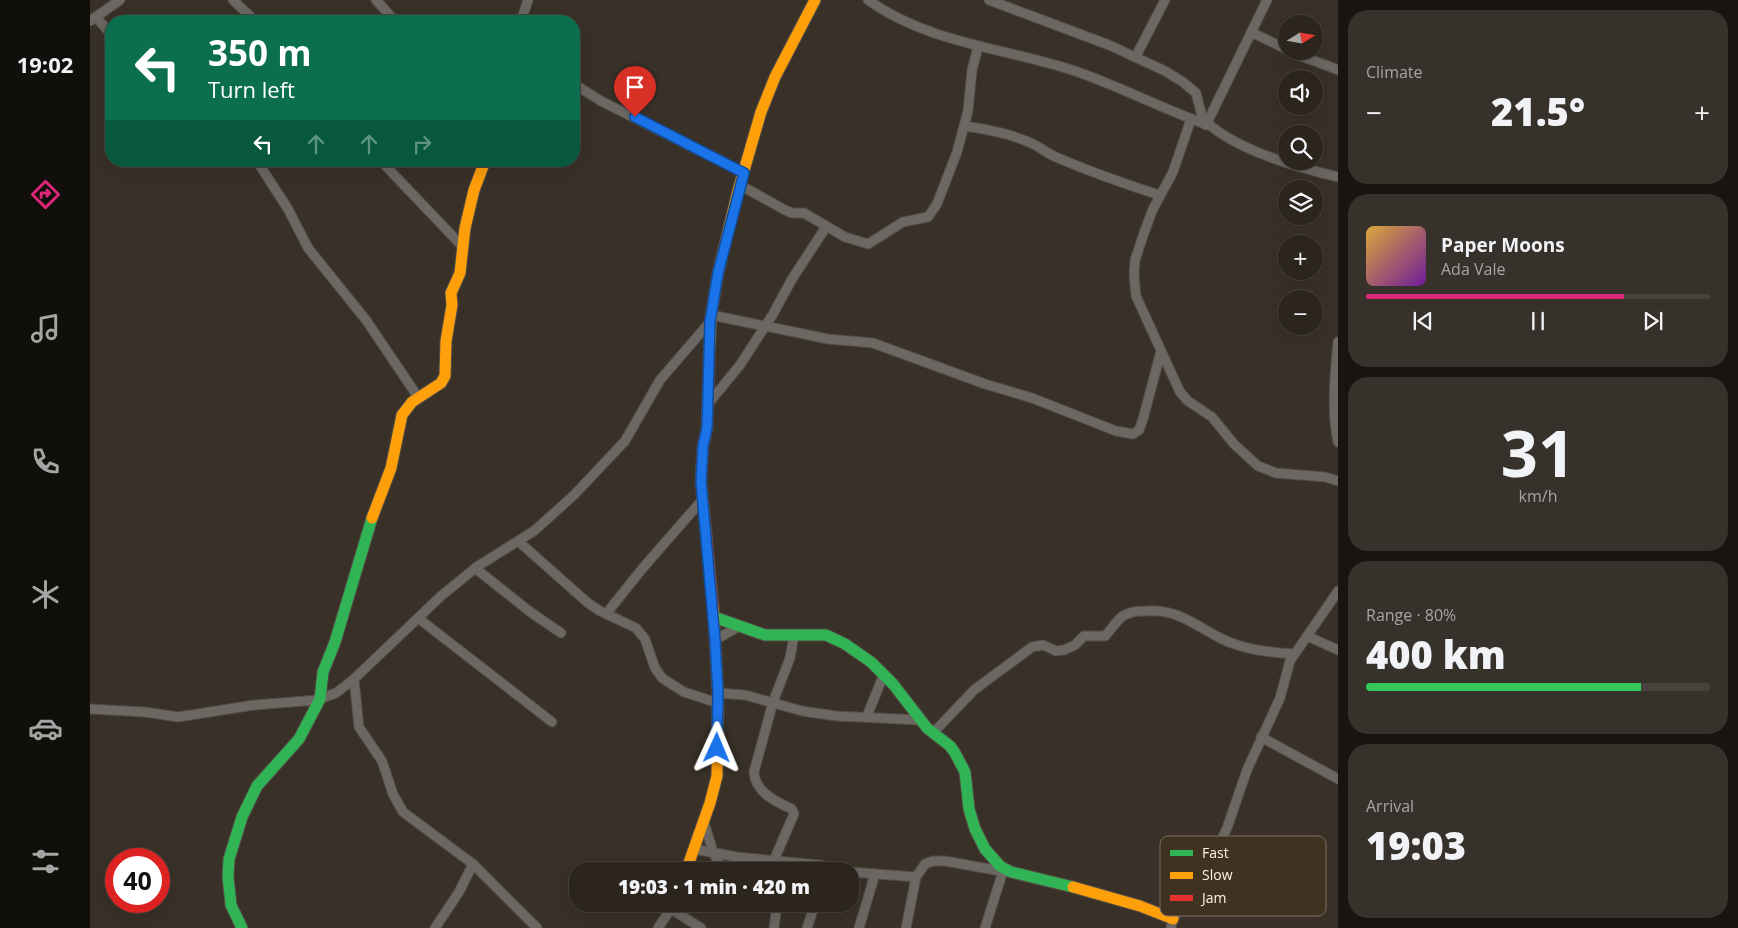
<!DOCTYPE html>
<meta charset="utf-8">
<style>
:root{--surface:#2b251e;--page:#37312b;--text:#f1f3f6;--muted:#a6a5a4;--line:#47423c;--accent:#db2777}
body{margin:0;font-family:"Open Sans",sans-serif;background:var(--page);color:var(--text);height:100vh;display:flex;flex-direction:column;font-size:19px;white-space:nowrap}
*{box-sizing:border-box;margin:0}
p{font-size:16px;color:var(--muted)}
.icon{flex:none;width:28px;height:28px;fill:none;stroke:currentColor;stroke-width:2;stroke-linecap:round;stroke-linejoin:round}
.map{position:relative;flex:1;overflow:hidden}
.panel{display:flex;flex-direction:column;gap:10px;padding:10px;background:#181410;width:400px}
.panel>*{flex:none}
.guide{position:absolute;left:15px;top:15px;width:475px;height:152px;border-radius:20px;box-shadow:0 5px 20px #0002,0 0 0 1px var(--line);background:#0b6e4f;color:#fff;overflow:hidden}
.needle{width:32px;rotate:79deg}
.controls{position:absolute;left:1188px;top:15px;display:grid;gap:10px}
.controls a{display:grid;place-items:center;width:45px;height:45px;border-radius:50%;background:var(--surface);box-shadow:0 5px 20px #0002,0 0 0 1px var(--line);font-size:25px}
.speed{position:absolute;left:15px;top:848px;display:flex;gap:10px;font-size:25px;font-weight:700;text-align:center}
.speed>*{display:grid;place-content:center;width:65px;height:65px;border-radius:50%;background:var(--surface);box-shadow:0 5px 20px #0002,0 0 0 1px var(--line);line-height:1}
.speed .limit{border:8px solid #d22;background:#fff;color:#111}
.pin{position:absolute;display:grid;place-items:center;width:42px;height:42px;color:#fff;margin:-51px -21px;border-radius:50% 50% 50% 0;rotate:-45deg;box-shadow:0 0 5px #0007}
.pin .icon{rotate:45deg}
.me{position:absolute;width:55px;margin:-28px;rotate:1deg;stroke-linejoin:round;filter:drop-shadow(0 0 4px #0008)}
.turn{display:flex;align-items:center;gap:18px;height:105px;padding:0 20px;font-size:22px}
.turn .icon{width:65px;height:65px;stroke-width:2.5}
.turn b{display:block;font-size:35px;line-height:42px}
.lanes{display:flex;align-items:center;height:48px;padding:0 20px;background:#0003;justify-content:center;gap:25px;direction:ltr}
.lanes .off{opacity:.35}
.big{font-size:38px;font-weight:800;line-height:1.1}
.panel .widget{flex:1;display:flex;flex-direction:column;justify-content:center;gap:8px;min-width:0;padding:0 18px;border-radius:20px;background:var(--page)}
.panel .dial{align-items:center;gap:0}
.dial b{font-size:65px;line-height:1}
.song{display:flex;align-items:center;gap:15px}
.cover{width:60px;height:60px;border-radius:8px;background:linear-gradient(135deg,hsl(40 70% 55%),hsl(280 70% 35%))}
.played{height:5px;border-radius:2px;background:linear-gradient(90deg,var(--accent) 75%,var(--line) 75%)}
.keys{display:flex;justify-content:space-around;direction:ltr}
.heat{display:flex;justify-content:space-between;align-items:center;font-size:28px;direction:ltr}
.charge{height:8px;border-radius:4px;background:linear-gradient(90deg,#34c759 80%,var(--line) 0)}
.trip{position:absolute;left:479px;top:862px;width:290px;height:50px;border-radius:20px;background:var(--surface);box-shadow:0 5px 20px #0002,0 0 0 1px var(--line);font-weight:800;line-height:50px;text-align:center}
main{display:flex;flex:1;min-height:0}
.dock{display:flex;flex-direction:column;width:90px;justify-content:space-around;align-items:center;background:#110f0c;color:var(--muted)}
.dock .icon{width:35px;height:35px}
.dock .current{color:var(--accent)}
.dock b{font-size:22px;color:var(--text)}
.map>svg:first-child{display:block}
</style>
<main>
<nav class="dock">
<b>19:02</b>
<svg class="icon current" aria-label="directions" viewBox="0 0 24 24"><path d="M12 3l9 9-9 9-9-9zM9 14v-3h6M13 9l2 2-2 2"/></svg>
<svg class="icon" aria-label="music" viewBox="0 0 24 24"><path d="M9 18V5l10-2v13"/><circle cx="6" cy="18" r="3"/><circle cx="16" cy="16" r="3"/></svg>
<svg class="icon" aria-label="phone" viewBox="0 0 24 24"><path d="M5 4h4l2 5-3 2q2 4 5 5l2-3 5 2v4C11 20 4 13 5 4z"/></svg>
<svg class="icon" aria-label="climate" viewBox="0 0 24 24"><path d="M12 3v18M4 7l16 10M4 17L20 7"/></svg>
<svg class="icon" aria-label="car" viewBox="0 0 24 24"><path d="M5 17H2v-5l4-1 3-4h7l3 4 3 1v5h-3M9 17h6M6 11h13"/><circle cx="7" cy="17" r="2"/><circle cx="17" cy="17" r="2"/></svg>
<svg class="icon" aria-label="filters" viewBox="0 0 24 24"><path d="M4 7h16M4 17h16"/><circle cx="9" cy="7" r="2"/><circle cx="15" cy="17" r="2"/></svg>
</nav>
<div class="map">
<svg width="1248" height="928" viewBox="0 0 1248 928">
<rect width="100%" height="100%" fill="#393128"/>
<g fill="none" stroke-linecap="round" stroke-linejoin="round">
<defs>
<g id="street">
<path d="M143 0 165 21"/>
<path d="M286 0 305 21"/>
<path d="M778 0C838 43 914 48 982 70 1030 86 1074 110 1121 126 1153 152 1207 167 1248 177"/>
<path d="M899 0 1019 45 1075 71 1093 82 1106 93 1114 124"/>
<path d="M6 17 21 34"/>
<path d="M0 21 30 0"/>
<path d="M431 21 438 0"/>
<path d="M1161 32 1196 49"/>
<path d="M1200 51C1215 59 1232 63 1248 70"/>
<path d="M1046 56 1075 0"/>
<path d="M484 84 511 101 654 173"/>
<path d="M1101 119 1083 172 1063 209 1054 233 1045 260 1044 275 1046 296 1090 392 1098 401 1122 417 1144 444 1168 466 1186 473 1235 477 1248 481"/>
<path d="M1116 125 1177 0"/>
<path d="M874 126C897 129 919 133 941 143 950 147 958 154 968 158 1001 172 1035 184 1069 195"/>
<path d="M167 161 198 209 218 248 276 320 328 397"/>
<path d="M291 161 372 246"/>
<path d="M650 185 695 210 702 213H714L755 237 778 244 813 222 838 217 847 204 867 152 878 111 882 70 888 47"/>
<path d="M621 315 738 339 783 343 895 384 942 398 1026 431 1043 434 1049 430 1053 419 1071 351"/>
<path d="M1248 342C1245 375 1241 410 1248 442"/>
<path d="M618 404 650 365 683 314 702 279 736 227"/>
<path d="M428 541 498 603 510 611 546 628 555 639 565 668 572 678 594 692 628 703"/>
<path d="M385 568 439 611 471 633"/>
<path d="M516 614 552 569 613 499"/>
<path d="M328 618 462 722"/>
<path d="M1217 636 1248 650"/>
<path d="M625 640 648 627"/>
<path d="M264 679 269 727 292 761 303 794 313 812 383 864 447 928"/>
<path d="M628 693 655 695 712 711 746 716 830 720"/>
<path d="M0 709 55 712 88 717 164 705 227 700 246 693 264 679 351 596 388 566 444 531 484 495 535 441 570 380 620 322"/>
<path d="M777 716 794 674"/>
<path d="M843 733 884 690 942 647 953 645 966 651 974 650 985 645 994 636H1015C1021 630 1026 621 1033 616 1039 612 1048 611 1055 611 1088 609 1103 624 1130 638 1154 650 1178 652 1204 654"/>
<path d="M1171 737 1248 779"/>
<path d="M614 822 623 852 633 871"/>
<path d="M604 849 647 857 730 865 757 871"/>
<path d="M684 860 704 814 702 809C686 802 665 792 664 772L683 702 700 658 704 636"/>
<path d="M760 872 826 877"/>
<path d="M581 909 611 928"/>
<path d="M345 928 369 892 383 864"/>
<path d="M568 928 584 904"/>
<path d="M684 928 687 904"/>
<path d="M717 928 725 904"/>
<path d="M769 928 785 874"/>
<path d="M816 928 826 877 835 864 843 861H855L916 872"/>
<path d="M895 928 913 871"/>
<path d="M1081 928 1083 919 1117 870 1137 828 1157 770 1190 698 1200 661 1248 591"/>
</g>
<g id="fast">
<path d="M624 617 675 635H736L755 644 781 662 803 684 837 728 860 746 865 753 875 772 879 809 885 829 895 849 910 866 921 872 983 887"/>
<path d="M152 928 141 905 138 877 139 859 152 817 167 786 209 739 230 699 233 672 245 642 282 518"/>
</g>
<g id="slow">
<path d="M619 359 621 315 628 273 648 191 671 112 685 77 725 0"/>
<path d="M282 518 301 468 312 415 322 402 351 383 355 376 356 341 362 305 361 293 370 273 375 228 384 190 395 161"/>
<path d="M596 871 620 803 627 776 628 693 623 607"/>
<path d="M983 887 1050 906 1083 919"/>
</g>
<path id="jam" d="M619 359 617 428 613 446 611 482 623 607"/>
</defs>
<!-- street casing -->
<use href="#street" stroke="#534c45" stroke-width="11"/>
<!-- fast casing -->
<use href="#fast" stroke="#534c45" stroke-width="13"/>
<!-- slow casing -->
<use href="#slow" stroke="#534c45" stroke-width="13"/>
<!-- jam casing -->
<use href="#jam" stroke="#534c45" stroke-width="13"/>
<!-- street -->
<use href="#street" stroke="#6b6763" stroke-width="9"/>
<!-- fast -->
<use href="#fast" stroke="#30b455" stroke-width="11"/>
<!-- slow -->
<use href="#slow" stroke="#ff9f0a" stroke-width="11"/>
<!-- jam -->
<use href="#jam" stroke="#e5322d" stroke-width="11"/>
</g>
<g fill="none" stroke-linecap="round" stroke-linejoin="round">
<defs>
<path id="route" d="M545 117 654 173 628 273 620 322 617 428 613 446 611 482 625 640 628 693 627 748"/>
</defs>
<!-- route casing -->
<use href="#route" stroke="#114b97" stroke-width="12"/>
<!-- route -->
<use href="#route" stroke="#1a73e8" stroke-width="9"/>
</g>
<!-- legend -->
<rect x="1070" y="836" width="166" height="80" rx="8" fill="#403221" stroke="#796c5d" stroke-width="1"/>
<rect x="1080" y="850" width="23" height="6" fill="#30b455"/>
<rect x="1080" y="872" width="23" height="7" fill="#ff9f0a"/>
<rect x="1080" y="895" width="23" height="6" fill="#e5322d"/>
<g font-size="14" fill="#fdf3e9">
<text x="1112" y="858">Fast</text>
<text x="1112" y="880">Slow</text>
<text x="1112" y="903">Jam</text>
</g>
</svg>
<div class="controls">
<a><svg class="needle" viewBox="-14 -14 28 28"><path d="M0-13l5 13h-10z" fill="#e53935"/><path d="M0 13l5-13h-10z" fill="#a6a5a4"/></svg></a>
<a><svg class="icon" aria-label="sound" viewBox="0 0 24 24"><path d="M4 9h4l5-4v14l-5-4H4zM17 9q2 3 0 6"/></svg></a>
<a><svg class="icon" aria-label="search" viewBox="0 0 24 24"><circle cx="10" cy="10" r="6"/><path d="M15 15l6 6"/></svg></a>
<a><svg class="icon" aria-label="layers" viewBox="0 0 24 24"><path d="M12 4l9 5-9 5-9-5zM3 14l9 5 9-5"/></svg></a>
<a>+</a>
<a>−</a>
</div>
<div class="speed"><div class="limit">40</div></div>
<div class="pin" style="left:545px;top:117px;background:#d93025"><svg class="icon" aria-label="arrive" viewBox="0 0 24 24"><path d="M6 21V4h12l-3 4 3 4H6"/></svg></div>
<svg class="me" style="left:627px;top:748px" viewBox="-20 -20 40 40"><path d="M0-17L14 15 0 8-14 15z" fill="#1a73e8" stroke="#fff" stroke-width="4"/></svg>
<div class="trip">19:03 · 1 min · 420 m</div>
<div class="guide">
<div class="turn"><svg class="icon" aria-label="left" viewBox="0 0 24 24"><path d="M17 20v-9H6M10 6l-5 5 5 5"/></svg><div><b>350 m</b>Turn left</div></div>
<div class="lanes"><svg class="icon" aria-label="left" viewBox="0 0 24 24"><path d="M17 20v-9H6M10 6l-5 5 5 5"/></svg><svg class="icon off" aria-label="ahead" viewBox="0 0 24 24"><path d="M12 20V5M6 11l6-6 6 6"/></svg><svg class="icon off" aria-label="ahead" viewBox="0 0 24 24"><path d="M12 20V5M6 11l6-6 6 6"/></svg><svg class="icon off" aria-label="right" viewBox="0 0 24 24"><path d="M7 20v-9h11M14 6l5 5-5 5"/></svg></div>
</div>
</div>
<section class="panel">
<div class="widget"><p>Climate</p>
<div class="heat"><a>−</a><b class="big">21.5°</b><a>+</a></div>
</div>
<div class="widget">
<div class="song"><i class="cover"></i><div><b>Paper Moons</b><p>Ada Vale</p></div></div>
<div class="played"></div>
<div class="keys"><svg class="icon" aria-label="previous" viewBox="0 0 24 24"><path d="M18 5L8 12l10 7zM5 5v14"/></svg><svg class="icon" aria-label="pause" viewBox="0 0 24 24"><path d="M8 5v14M16 5v14"/></svg><svg class="icon" aria-label="next" viewBox="0 0 24 24"><path d="M6 5l10 7-10 7zM19 5v14"/></svg></div>
</div>
<div class="widget dial"><b>31</b><p>km/h</p></div>
<div class="widget"><p>Range · 80%</p><b class="big">400 km</b><div class="charge"></div></div>
<div class="widget"><p>Arrival</p><b class="big">19:03</b></div>
</section>
</main>
